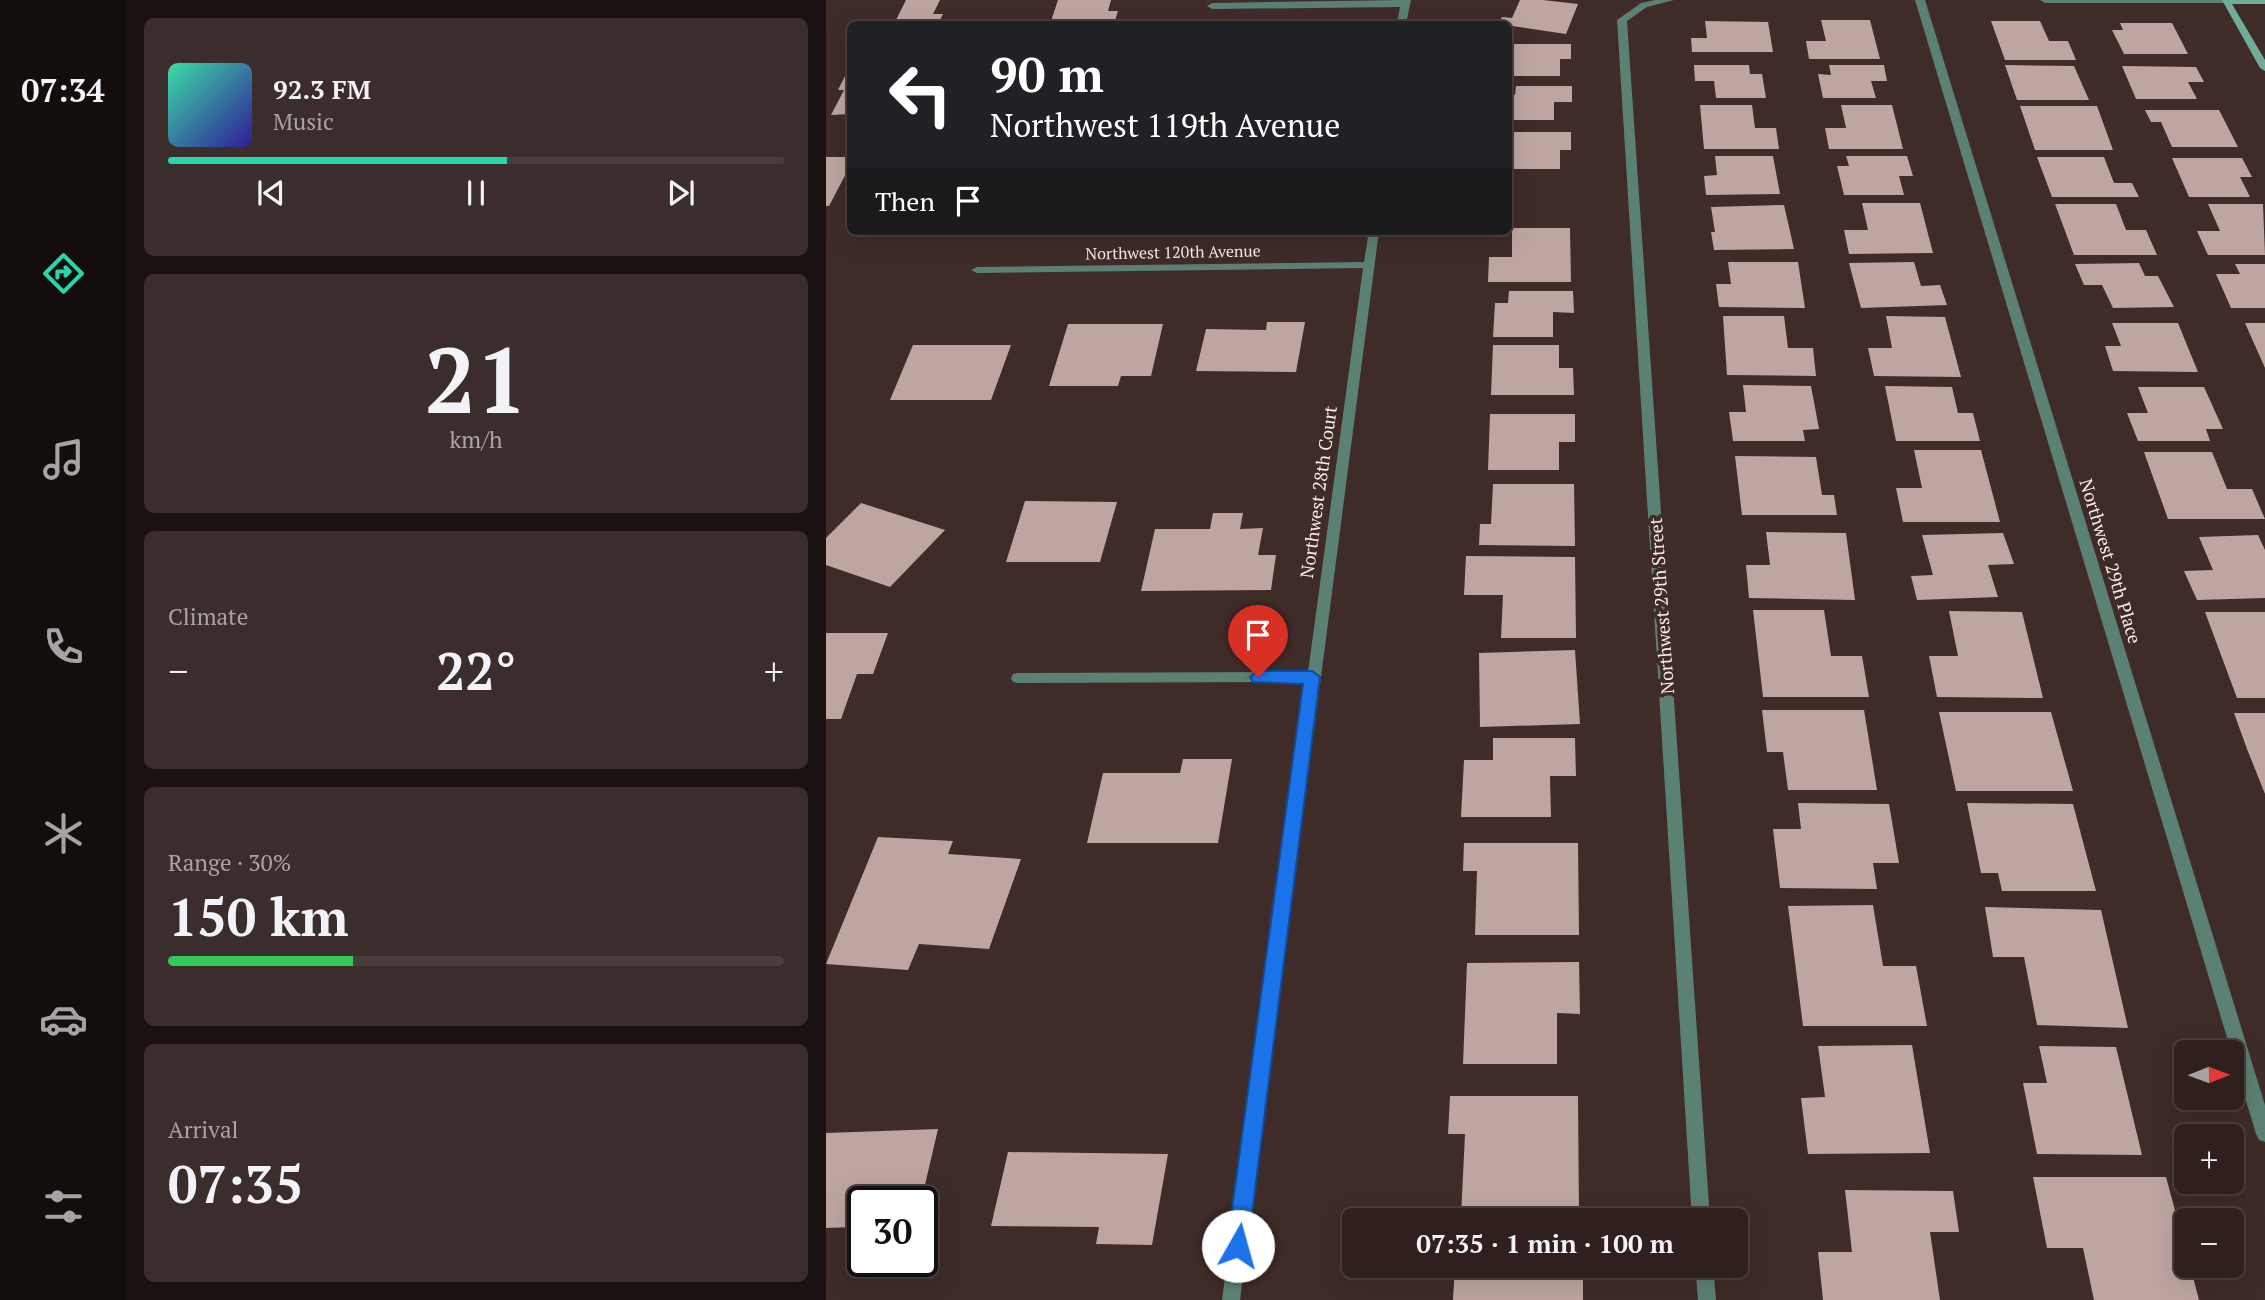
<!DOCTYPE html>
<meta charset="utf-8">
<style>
:root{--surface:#2f201e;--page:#3b2d2b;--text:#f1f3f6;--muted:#a7a3a4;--line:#4a3e3c;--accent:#2ad5ac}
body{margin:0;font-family:"PT Serif",serif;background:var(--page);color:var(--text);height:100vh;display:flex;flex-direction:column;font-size:26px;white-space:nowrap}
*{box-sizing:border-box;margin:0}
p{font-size:23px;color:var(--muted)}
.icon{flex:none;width:38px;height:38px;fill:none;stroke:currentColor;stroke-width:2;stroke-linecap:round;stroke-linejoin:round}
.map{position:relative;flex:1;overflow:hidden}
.drawer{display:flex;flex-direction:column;gap:18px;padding:18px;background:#1a1210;width:700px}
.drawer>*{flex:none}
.top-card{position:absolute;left:21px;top:21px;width:665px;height:214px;border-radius:10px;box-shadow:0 7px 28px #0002,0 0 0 2px var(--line);background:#202124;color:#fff;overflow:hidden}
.needle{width:46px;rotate:89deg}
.tools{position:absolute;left:1348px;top:1040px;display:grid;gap:14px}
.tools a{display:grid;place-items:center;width:70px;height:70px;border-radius:10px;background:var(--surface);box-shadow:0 7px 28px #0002,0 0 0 2px var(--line);font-size:35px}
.speed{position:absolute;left:21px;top:1186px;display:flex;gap:14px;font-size:35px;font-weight:700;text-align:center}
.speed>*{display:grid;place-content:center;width:91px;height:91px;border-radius:50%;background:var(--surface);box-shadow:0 7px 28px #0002,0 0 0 2px var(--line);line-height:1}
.speed .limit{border:4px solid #111;border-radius:10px;background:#fff;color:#111}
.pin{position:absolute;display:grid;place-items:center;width:60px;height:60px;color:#fff;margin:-72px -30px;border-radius:50% 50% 50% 0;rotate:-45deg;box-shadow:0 0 7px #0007}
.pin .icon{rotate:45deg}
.me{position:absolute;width:77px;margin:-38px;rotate:7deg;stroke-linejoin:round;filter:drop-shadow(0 0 5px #0008)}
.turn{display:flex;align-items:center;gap:24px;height:147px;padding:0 28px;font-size:32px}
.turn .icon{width:91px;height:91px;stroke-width:2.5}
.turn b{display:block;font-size:49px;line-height:60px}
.then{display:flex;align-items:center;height:66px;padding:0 28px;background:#0003;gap:14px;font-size:26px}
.big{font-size:52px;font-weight:800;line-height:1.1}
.drawer .tile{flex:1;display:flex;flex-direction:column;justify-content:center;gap:10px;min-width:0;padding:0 24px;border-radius:10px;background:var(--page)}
.drawer .dial{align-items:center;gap:0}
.dial b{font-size:91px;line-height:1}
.song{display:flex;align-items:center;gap:21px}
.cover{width:84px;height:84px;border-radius:10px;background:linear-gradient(135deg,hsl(160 70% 55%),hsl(250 70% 35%))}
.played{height:7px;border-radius:4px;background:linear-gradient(90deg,var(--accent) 55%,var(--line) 55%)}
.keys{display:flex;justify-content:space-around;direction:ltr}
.heat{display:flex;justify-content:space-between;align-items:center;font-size:38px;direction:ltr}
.charge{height:10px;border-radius:5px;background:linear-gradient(90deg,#34c759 30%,var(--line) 0)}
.trip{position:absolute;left:516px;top:1208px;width:406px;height:70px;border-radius:10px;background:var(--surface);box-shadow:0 7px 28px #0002,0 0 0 2px var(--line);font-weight:800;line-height:70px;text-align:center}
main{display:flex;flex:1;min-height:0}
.dock{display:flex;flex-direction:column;width:126px;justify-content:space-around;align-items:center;background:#130d0c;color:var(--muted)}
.dock .icon{width:49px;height:49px}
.dock .on{color:var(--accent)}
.dock b{font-size:32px;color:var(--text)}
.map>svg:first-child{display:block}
</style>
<main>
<nav class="dock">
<b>07:34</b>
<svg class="icon on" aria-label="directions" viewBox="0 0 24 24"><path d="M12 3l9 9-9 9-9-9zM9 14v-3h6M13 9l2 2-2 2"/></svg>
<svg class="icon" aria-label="music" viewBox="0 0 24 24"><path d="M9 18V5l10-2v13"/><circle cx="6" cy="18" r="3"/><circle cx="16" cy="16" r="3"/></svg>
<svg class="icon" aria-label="phone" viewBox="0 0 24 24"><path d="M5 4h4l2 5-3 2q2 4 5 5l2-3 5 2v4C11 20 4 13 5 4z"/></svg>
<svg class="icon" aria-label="climate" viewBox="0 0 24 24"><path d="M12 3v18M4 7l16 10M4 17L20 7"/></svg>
<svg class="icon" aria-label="car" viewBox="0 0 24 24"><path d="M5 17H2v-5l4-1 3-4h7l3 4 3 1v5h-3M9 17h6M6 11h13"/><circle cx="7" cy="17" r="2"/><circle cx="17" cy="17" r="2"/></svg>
<svg class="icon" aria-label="filters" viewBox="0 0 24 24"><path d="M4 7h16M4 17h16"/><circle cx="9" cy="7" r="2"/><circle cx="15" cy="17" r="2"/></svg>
</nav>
<section class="drawer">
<div class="tile">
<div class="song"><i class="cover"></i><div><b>92.3 FM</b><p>Music</p></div></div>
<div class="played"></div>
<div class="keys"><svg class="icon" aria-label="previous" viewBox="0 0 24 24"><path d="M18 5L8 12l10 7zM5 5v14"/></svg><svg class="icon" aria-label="pause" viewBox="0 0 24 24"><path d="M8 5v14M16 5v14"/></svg><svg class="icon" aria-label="next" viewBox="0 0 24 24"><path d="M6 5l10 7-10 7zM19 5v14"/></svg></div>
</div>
<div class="tile dial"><b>21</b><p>km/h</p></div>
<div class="tile"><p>Climate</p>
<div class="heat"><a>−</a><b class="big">22°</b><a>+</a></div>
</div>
<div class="tile"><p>Range · 30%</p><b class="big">150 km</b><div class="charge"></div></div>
<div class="tile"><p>Arrival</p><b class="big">07:35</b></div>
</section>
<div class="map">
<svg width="1439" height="1300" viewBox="0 0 1439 1300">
<rect width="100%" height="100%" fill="#3f2b28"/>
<!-- building -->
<g fill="#bea5a1">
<path d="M80 0H114L107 14H117L112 24H68Z"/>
<path d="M232 0H285L282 11H292L288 24H224Z"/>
<path d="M694 0H717L752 4 740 34 672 24 676 17 686 18Z"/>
<path d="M995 20H1044L1054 59H983L980 41H1000Z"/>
<path d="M879 21 942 22 947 52H866L865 38H881Z"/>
<path d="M1165 21H1214L1223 41H1242L1250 60H1179Z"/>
<path d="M1294 23H1346L1362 54H1298L1286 30H1297Z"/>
<path d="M682 44H745V59H734V76H682Z"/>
<path d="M868 65H923L924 74H936L940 98H890L888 81H869Z"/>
<path d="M1003 65H1058L1061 81H1045L1050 98H997L992 74 1005 75Z"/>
<path d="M1179 65 1248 66 1263 100H1191Z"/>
<path d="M24 66V114L5 115 18 90H12Z"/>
<path d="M1296 66 1370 67 1378 82H1362L1371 99H1310Z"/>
<path d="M690 86H746V102H728V120H682V95H689Z"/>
<path d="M874 105H926L929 128H950L953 149H878Z"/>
<path d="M1015 105H1066L1077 149H1003L999 128H1020Z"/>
<path d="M1194 106H1271L1287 150H1209Z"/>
<path d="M1319 110H1393L1412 147H1346L1335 122H1325Z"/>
<path d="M682 132H745V150H734V169H682Z"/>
<path d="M889 156H947L954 194 880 195 878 176 891 175Z"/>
<path d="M1020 156H1081L1087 176H1073L1078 195H1018L1011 166H1023Z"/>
<path d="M0 157H24V166L3 206H0Z"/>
<path d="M1211 157H1278L1288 183H1306L1313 197H1226Z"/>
<path d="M1346 158H1416L1426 177H1414L1424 197H1363Z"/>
<path d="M1036 203H1094L1107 253 1023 254 1018 230H1042Z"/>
<path d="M1229 204H1290L1300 230H1320L1331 255H1248Z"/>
<path d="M1382 204H1437L1439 255H1382L1371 231H1394Z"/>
<path d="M958 205 968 249 888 250 885 232H889L885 207Z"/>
<path d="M686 228H744L745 282H662L663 257H686Z"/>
<path d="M902 262H972L979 308 893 307 890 284H905Z"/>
<path d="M1088 262 1095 286 1114 285 1121 305 1035 308 1023 263Z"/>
<path d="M1313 263 1319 276H1332L1348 307 1287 308 1276 285H1258L1249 264Z"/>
<path d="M1409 264H1439V308H1405L1390 274H1414Z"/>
<path d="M683 291H747L748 313 727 312V337H667L669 303H682Z"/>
<path d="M897 316H958L962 348H987L990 376 901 375Z"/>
<path d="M1060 316 1119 317 1135 377 1048 376 1042 348H1066Z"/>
<path d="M441 322H479L470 372 370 371 380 329 440 330Z"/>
<path d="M1286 323H1352L1372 372 1287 371 1279 346H1295Z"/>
<path d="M1419 323H1439V368Z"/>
<path d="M242 324H337L325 376H295L292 386H223Z"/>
<path d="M87 345H185L165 400H64Z"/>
<path d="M667 345H733V368H747L748 395H665Z"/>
<path d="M917 385 985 386 993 429 977 430 979 441H907L903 412H920Z"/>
<path d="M1059 386 1126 387 1132 413H1147L1154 441H1070Z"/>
<path d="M1312 387H1378L1397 429H1380L1384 441H1312L1301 413H1322Z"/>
<path d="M664 414H749V442H733V470H662Z"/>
<path d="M1088 450H1155L1174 522H1077L1070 488H1096Z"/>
<path d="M1318 452H1386L1401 489H1426L1439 519H1342Z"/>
<path d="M909 456 990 457 996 495H1008L1011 515H916Z"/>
<path d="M667 484H748L749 546 653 545 654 524H665Z"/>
<path d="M199 501 291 502 274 562H180Z"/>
<path d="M35 503 119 530 64 587 0 565V538Z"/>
<path d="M387 513H417L414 529 437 528 432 555H450L445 590 315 591 329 529H384Z"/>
<path d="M940 532 1020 533 1029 600 923 598 920 565H944Z"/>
<path d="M1177 533 1188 564 1162 565 1172 597 1091 600 1085 576 1107 575 1096 535Z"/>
<path d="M1432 535 1439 550V598L1371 600 1358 571 1387 570 1373 537Z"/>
<path d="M640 556 749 557 750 638H675L677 595H638Z"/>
<path d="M927 610H998L1005 656H1036L1043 697H937Z"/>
<path d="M1123 611 1196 612 1217 698 1111 697 1103 656H1132Z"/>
<path d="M1379 612H1439V698H1411Z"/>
<path d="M0 633H62L47 674H31L15 719H0Z"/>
<path d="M749 650 754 724 654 727 653 653Z"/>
<path d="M936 710H1038L1051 790H962L957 752H941Z"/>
<path d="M1113 712H1225L1247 791H1130Z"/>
<path d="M1408 713H1439V794L1421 749Z"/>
<path d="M667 738H749L750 776H724L725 817H635L638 760H667Z"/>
<path d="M357 759H406L392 843H261L277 773H354Z"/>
<path d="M972 803 1063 804 1073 863H1047L1051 889 954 888 947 829H975Z"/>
<path d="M1141 803 1247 804 1270 891H1176L1172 873H1155Z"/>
<path d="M52 837 127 841 122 854 195 859 163 949 93 944 82 970 0 964Z"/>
<path d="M638 843H752L753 935H649L651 871H637Z"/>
<path d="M1047 905 1057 966H1090L1101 1026H977L962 906Z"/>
<path d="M1159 907 1275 910 1302 1028 1211 1025 1198 957H1167Z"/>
<path d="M753 962 754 1014 731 1013V1064H637L641 963Z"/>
<path d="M1086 1045 1104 1153 982 1154 975 1098 999 1097 992 1046Z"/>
<path d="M1213 1046 1290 1047 1316 1155 1211 1154 1197 1083H1221Z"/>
<path d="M624 1096H752L753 1216H635L639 1134H622Z"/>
<path d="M112 1129 95 1202H37V1248H22L28 1227 0 1228V1133Z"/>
<path d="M182 1152 342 1154 326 1245 270 1244 273 1227 165 1226Z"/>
<path d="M1207 1177H1340L1360 1251V1265H1364L1373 1300H1268L1257 1248H1221Z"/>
<path d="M1019 1190 1127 1191 1133 1232H1104L1114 1300H997L992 1252H1026Z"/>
<path d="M629 1265H757V1300H627Z"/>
</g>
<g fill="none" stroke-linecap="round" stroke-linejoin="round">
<!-- street -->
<g fill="#5b8174" fill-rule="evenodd">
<path d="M575 0H585L580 24H571L574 7 386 9 381 6 386 3Z"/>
<path d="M829 0H848L821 7 801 21 884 1220H866L791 20 815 3Z"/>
<path d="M1089 0H1099L1439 1105V1142L1433 1140 1430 1134Z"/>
<path d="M1214 0H1405L1400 3H1219Z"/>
<path d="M543 231H553L414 1300H396L480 682 192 683 187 682 185 678 187 674 192 673 482 672 537 268 151 273 145 270 151 267 538 262Z"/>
<path d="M869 1265H887L890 1300H872Z"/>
</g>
<!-- secondary -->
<path fill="#70ad99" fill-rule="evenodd" d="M1396 0H1439V4H1406L1439 60V71L1434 68Z"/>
</g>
<!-- route -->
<path fill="#1a73e8" stroke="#114b97" stroke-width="2" d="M432 671H486L494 677 422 1246 419 1253 412 1256 404 1253 401 1246 477 684 427 682 424 677Z"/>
<g text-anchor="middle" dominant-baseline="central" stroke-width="7" stroke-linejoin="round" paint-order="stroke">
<!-- far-street labels -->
<g font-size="16" fill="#f8ebe9" stroke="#3f2b28">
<text transform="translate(347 252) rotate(-1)">Northwest 120th Avenue</text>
</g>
<!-- street labels -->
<g font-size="18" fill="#f8ebe9" stroke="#3f2b28">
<text transform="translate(492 492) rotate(-82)">Northwest 28th Court</text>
<text transform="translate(1285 561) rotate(73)">Northwest 29th Place</text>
<text transform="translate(835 606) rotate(-94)">Northwest 29th Street</text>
</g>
</g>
</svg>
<div class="tools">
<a><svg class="needle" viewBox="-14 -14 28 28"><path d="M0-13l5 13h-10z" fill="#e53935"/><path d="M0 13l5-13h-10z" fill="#a7a3a4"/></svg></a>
<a>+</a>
<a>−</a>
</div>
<div class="speed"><div class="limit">30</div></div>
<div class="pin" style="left:432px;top:677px;background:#d93025"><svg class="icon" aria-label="arrive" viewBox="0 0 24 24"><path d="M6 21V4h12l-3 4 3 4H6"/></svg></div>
<svg class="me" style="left:412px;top:1246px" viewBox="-20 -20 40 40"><circle r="19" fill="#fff"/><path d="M0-13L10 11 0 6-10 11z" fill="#1a73e8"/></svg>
<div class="trip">07:35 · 1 min · 100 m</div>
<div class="top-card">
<div class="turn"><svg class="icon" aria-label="left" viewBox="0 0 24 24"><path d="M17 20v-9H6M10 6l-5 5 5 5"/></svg><div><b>90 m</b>Northwest 119th Avenue</div></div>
<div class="then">Then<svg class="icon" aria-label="arrive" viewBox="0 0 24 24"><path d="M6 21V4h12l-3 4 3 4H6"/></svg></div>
</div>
</div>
</main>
